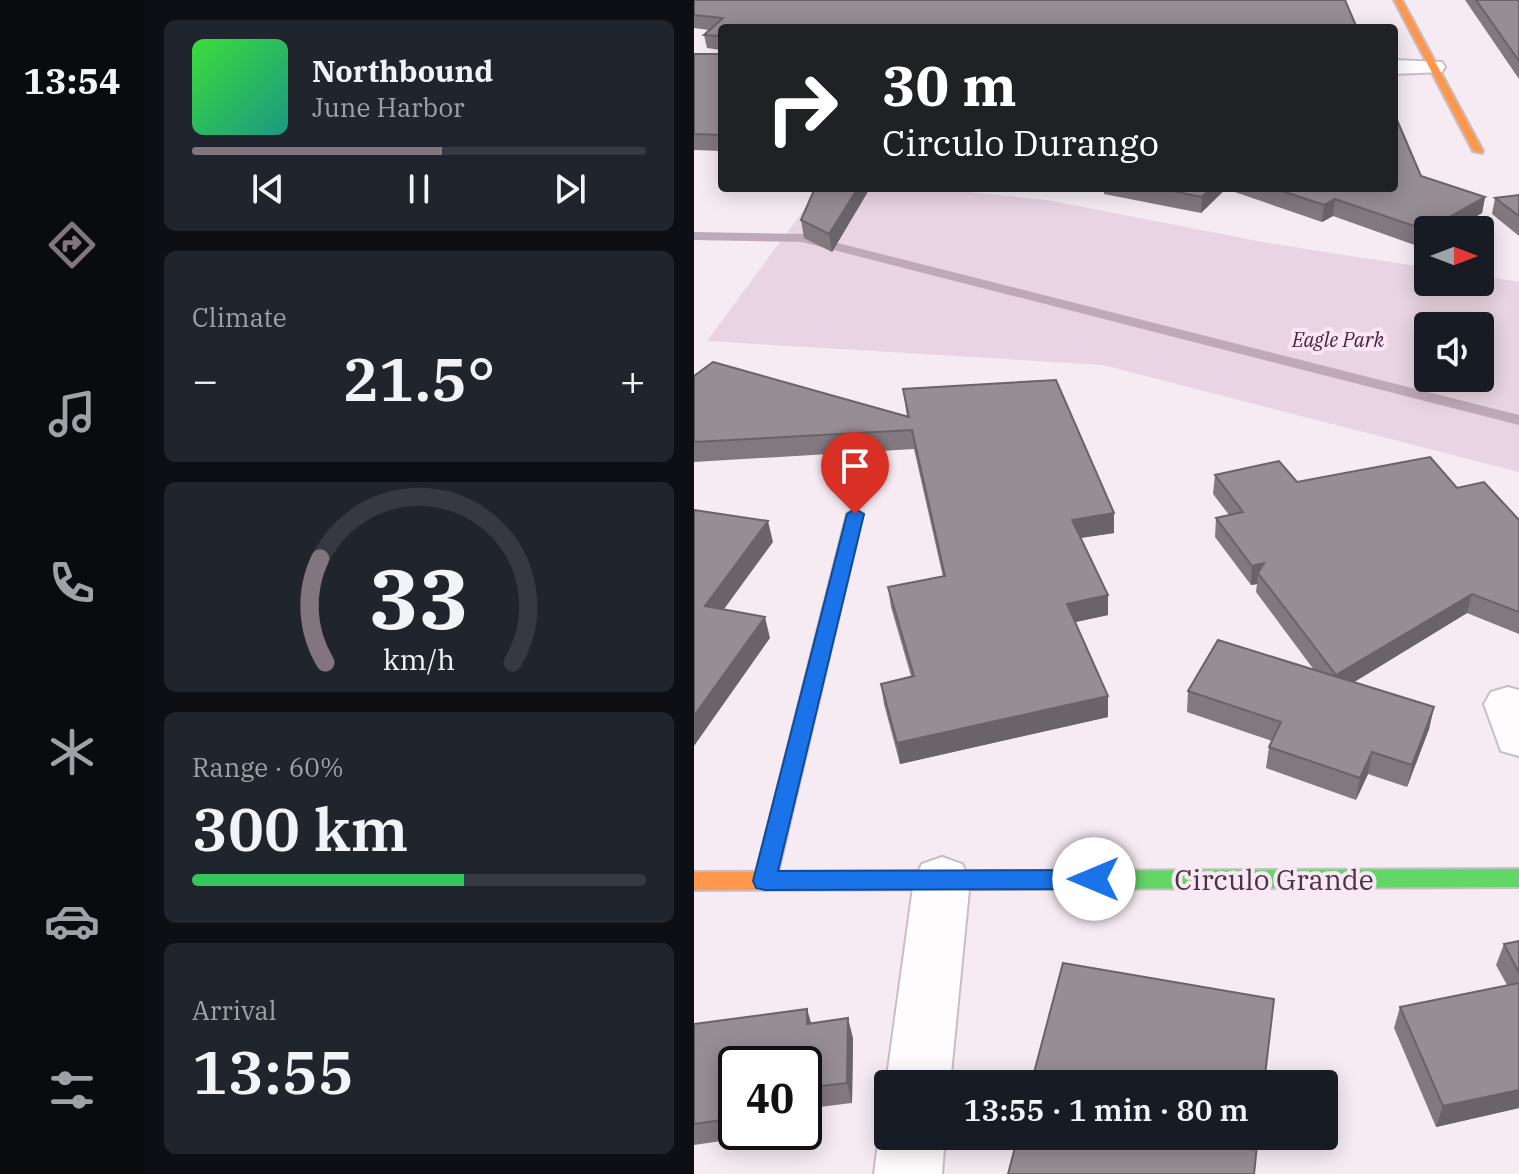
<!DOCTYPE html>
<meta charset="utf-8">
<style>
:root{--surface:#171b24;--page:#20242c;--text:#f1f3f6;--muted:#9ea1a6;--line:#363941;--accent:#82757e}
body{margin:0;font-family:"IBM Plex Serif",serif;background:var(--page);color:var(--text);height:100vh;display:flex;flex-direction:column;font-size:30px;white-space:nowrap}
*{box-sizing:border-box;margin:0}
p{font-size:26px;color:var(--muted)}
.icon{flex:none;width:44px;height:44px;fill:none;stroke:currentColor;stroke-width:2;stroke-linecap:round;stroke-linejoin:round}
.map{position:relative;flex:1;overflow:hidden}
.drawer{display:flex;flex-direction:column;gap:20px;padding:20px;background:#0d0f14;width:550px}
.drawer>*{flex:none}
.banner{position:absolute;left:24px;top:24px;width:680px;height:168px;border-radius:8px;box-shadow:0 4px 20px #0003;background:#202124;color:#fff;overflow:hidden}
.needle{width:52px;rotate:90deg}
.tools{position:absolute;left:720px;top:216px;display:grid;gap:16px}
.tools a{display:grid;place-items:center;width:80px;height:80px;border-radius:8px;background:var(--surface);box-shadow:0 4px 20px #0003;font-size:40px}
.speed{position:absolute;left:24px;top:1046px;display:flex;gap:16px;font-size:40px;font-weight:700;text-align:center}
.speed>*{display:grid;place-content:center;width:104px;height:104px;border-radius:50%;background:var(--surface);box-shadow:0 4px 20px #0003;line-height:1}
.speed .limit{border:4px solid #111;border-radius:12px;background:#fff;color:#111}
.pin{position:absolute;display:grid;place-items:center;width:68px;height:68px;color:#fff;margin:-82px -34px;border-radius:50% 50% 50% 0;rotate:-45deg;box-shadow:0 0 8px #0007}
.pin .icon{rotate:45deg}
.me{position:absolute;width:88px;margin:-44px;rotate:270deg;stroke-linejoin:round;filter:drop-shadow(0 0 6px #0008)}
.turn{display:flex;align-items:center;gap:28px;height:168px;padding:0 32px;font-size:36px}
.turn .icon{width:104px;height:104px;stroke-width:2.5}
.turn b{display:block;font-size:56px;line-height:68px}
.big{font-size:60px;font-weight:600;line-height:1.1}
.drawer .widget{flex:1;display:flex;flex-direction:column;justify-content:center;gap:12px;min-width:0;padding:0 28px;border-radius:12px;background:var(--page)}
.drawer .dial{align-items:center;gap:0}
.dial svg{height:208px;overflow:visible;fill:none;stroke:var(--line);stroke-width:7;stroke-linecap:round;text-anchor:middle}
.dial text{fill:var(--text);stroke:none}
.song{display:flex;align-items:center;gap:24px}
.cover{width:96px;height:96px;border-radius:12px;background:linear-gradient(135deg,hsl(120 70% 55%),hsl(170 70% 35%))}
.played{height:8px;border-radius:4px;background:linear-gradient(90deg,var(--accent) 55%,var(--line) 55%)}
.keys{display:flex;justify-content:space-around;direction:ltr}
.heat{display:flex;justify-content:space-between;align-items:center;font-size:44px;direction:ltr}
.charge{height:12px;border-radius:6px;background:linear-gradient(90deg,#34c759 60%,var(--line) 0)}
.trip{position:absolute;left:180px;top:1070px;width:464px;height:80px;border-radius:8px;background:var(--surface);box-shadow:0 4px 20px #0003;font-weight:600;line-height:80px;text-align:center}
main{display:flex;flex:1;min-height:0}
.dock{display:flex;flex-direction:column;width:144px;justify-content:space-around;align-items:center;background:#090b0e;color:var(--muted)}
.dock .icon{width:56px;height:56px}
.dock .active{color:var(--accent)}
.dock b{font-size:36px;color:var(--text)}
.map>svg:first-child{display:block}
</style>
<main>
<nav class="dock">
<b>13:54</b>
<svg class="icon active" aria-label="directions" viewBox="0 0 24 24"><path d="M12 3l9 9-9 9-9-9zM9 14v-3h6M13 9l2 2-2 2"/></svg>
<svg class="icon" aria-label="music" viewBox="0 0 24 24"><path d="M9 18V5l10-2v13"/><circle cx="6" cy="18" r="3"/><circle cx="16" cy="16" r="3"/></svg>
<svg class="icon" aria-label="phone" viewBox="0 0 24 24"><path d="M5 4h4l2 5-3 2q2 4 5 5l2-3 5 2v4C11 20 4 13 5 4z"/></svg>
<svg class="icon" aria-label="climate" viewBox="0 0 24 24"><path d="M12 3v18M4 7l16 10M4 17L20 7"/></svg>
<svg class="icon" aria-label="car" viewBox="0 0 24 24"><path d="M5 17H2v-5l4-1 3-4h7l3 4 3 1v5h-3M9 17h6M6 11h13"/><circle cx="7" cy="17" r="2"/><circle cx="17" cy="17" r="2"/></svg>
<svg class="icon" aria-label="filters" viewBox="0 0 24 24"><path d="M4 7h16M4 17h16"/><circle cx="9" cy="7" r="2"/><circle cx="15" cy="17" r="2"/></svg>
</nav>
<section class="drawer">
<div class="widget">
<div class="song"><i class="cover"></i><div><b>Northbound</b><p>June Harbor</p></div></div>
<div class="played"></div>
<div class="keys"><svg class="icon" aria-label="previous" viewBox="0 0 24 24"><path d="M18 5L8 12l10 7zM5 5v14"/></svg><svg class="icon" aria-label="pause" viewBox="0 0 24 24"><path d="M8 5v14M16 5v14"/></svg><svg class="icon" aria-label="next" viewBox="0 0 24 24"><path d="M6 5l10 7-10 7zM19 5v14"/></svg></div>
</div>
<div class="widget"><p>Climate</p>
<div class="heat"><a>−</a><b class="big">21.5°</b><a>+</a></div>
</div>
<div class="widget dial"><svg viewBox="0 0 100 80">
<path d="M14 69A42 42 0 1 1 86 69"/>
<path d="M14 69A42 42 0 0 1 12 29" stroke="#82757e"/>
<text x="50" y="56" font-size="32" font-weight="700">33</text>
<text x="50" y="72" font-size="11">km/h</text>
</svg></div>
<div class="widget"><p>Range · 60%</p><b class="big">300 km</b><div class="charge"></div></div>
<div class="widget"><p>Arrival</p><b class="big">13:55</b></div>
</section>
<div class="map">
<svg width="825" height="1174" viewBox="0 0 825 1174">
<rect width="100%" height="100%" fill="#f6ebf3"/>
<!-- green -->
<path fill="#e8d4e2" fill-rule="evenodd" d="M126 188H233L353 200 574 243 734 268V282H786V276L825 282V472L409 365 13 341ZM734 326H786V378H734Z"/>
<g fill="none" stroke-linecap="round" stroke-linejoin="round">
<!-- stream -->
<path fill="#bfa9b9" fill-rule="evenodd" d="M0 232 108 234 825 415V425L108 242 0 240Z"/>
<defs>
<g id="street">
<path d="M700 60 748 62 751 67 748 72 700 74Z"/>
<path d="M814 687 825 690V756L807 751 790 704 797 692Z"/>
<path d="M248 857 268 864 276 880 256 1084H194V1089L192 1084 220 880 228 864Z"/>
<path d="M194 1114V1136H251L248 1174H180L185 1136Z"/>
</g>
<path id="fast" d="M825 869V887L332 889 324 887 321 880 324 873 332 871Z"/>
<g id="slow">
<path d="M700 0H708L789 151 788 153 779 151Z"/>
<path d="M161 509 169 514 139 640 130 646 121 640 153 514Z"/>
<path d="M332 871 340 873 343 880 340 887 332 889 0 890V872Z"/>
</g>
<path id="jam" d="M130 634 139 640 82 881 79 888 71 890 63 888 60 881 121 640Z"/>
</defs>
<!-- street casing -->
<use href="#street" stroke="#c9bec6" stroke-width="4"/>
<!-- fast casing -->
<use href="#fast" stroke="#c9bec6" stroke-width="4"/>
<!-- slow casing -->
<use href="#slow" stroke="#c9bec6" stroke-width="4"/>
<!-- jam casing -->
<use href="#jam" stroke="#c9bec6" stroke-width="4"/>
<!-- street -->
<use href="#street" fill="#fefcfd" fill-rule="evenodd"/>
<!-- fast -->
<use href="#fast" fill="#63d668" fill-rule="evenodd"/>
<!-- slow -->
<use href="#slow" fill="#ff974d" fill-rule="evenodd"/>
<!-- jam -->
<use href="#jam" fill="#b3261e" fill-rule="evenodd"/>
</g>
<!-- wall -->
<g fill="#82797f">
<path d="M0 0H651L28 28V151L0 150V54H27V50L13 48 10 35 15 30 0 28Z"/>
<path d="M771 0H825V79Z"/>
<path d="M727 176 791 197 788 213 729 248 639 216 628 222 532 189 507 213 410 194V188H700Z"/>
<path d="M121 188H176L138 252 110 238 107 220Z"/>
<path d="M825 195V236L798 214 801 198Z"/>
<path d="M0 376 213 417 209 389 420 533 387 538 414 615 381 622 414 717 206 764 190 704 187 684 217 676 197 607 194 587 249 577 220 449 0 462Z"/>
<path d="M521 475 603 482 763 488 825 520V634L773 613 660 682 740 707 735 729 713 787 674 774 662 800 572 768 575 747 578 741 493 712 494 691 620 670 562 592 563 584 557 585 521 537 522 518 535 515 519 494Z"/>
<path d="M825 941V1108L742 1127 700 1028 706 1007 813 985 802 965 810 944Z"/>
<path d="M117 1023 159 1038 158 1103 117 1108 116 1128 110 1129V1064H42V1132H89L0 1145V1024Z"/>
</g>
<!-- shaded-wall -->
<g fill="#6a6368">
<path d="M164 188H176L138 252 135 234Z"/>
<path d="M517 188H532L507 213 508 197Z"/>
<path d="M791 197 788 213 759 230H734V245L729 248 732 230Z"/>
<path d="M641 199 639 216 628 222 630 205Z"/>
<path d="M420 513V533L378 539V520Z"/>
<path d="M74 521 79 542 17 627 11 606Z"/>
<path d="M570 563 564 573 563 584 557 585 558 566Z"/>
<path d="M778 594 773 613 639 695 642 675Z"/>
<path d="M414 595V615L373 624V604Z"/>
<path d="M71 617 76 638 0 746V716Z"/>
<path d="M414 696V717L206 764 203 743Z"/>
<path d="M740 707 735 729 713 787 718 765Z"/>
<path d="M678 752 674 774 662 800 666 778Z"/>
<path d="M113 1009 119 1029 113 1024Z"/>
<path d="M154 1018 159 1038 158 1103 153 1083Z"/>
<path d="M111 1088 117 1108 116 1128 110 1108Z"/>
<path d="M825 1090V1108L742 1127 749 1106Z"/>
</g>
<!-- building -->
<g fill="#978d94" stroke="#6a6368" stroke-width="2">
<path d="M0 0H651L663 28H28V135L0 134V54H27L28 36 10 35 29 18 0 15Z"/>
<path d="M782 0H825V61Z"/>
<path d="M700 113 727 176 791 197 732 230 641 199 630 205 579 188H700Z"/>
<path d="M121 188H164L135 234 107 220Z"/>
<path d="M463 188H517L508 197Z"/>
<path d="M825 195V216L801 198Z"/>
<path d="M19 362 215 417 209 389 362 380 420 513 378 520 414 595 373 604 414 696 203 743 187 684 220 676 194 587 251 576 218 430 0 442V376Z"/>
<path d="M736 457 763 488 790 482 825 520V612L778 594 642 675 564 573 570 563 558 566 522 518 549 512 521 475 585 461 603 482Z"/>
<path d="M0 510 74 521 11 606 71 617 0 716Z"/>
<path d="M524 640 740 707 718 765 678 752 666 778 575 747 587 722 494 691Z"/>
<path d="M825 941V973L810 944Z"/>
<path d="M369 963 580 999 570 1084H337Z"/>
<path d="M825 983V1090L749 1106 706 1007Z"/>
<path d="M113 1009V1024L154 1018 153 1083 111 1088 110 1108V1064H42V1118L0 1124V1024Z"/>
<path d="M324 1136H564L560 1174H314Z"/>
</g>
<!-- route -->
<path fill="#1a73e8" stroke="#114b97" stroke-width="2" d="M161 509 170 514 84 871 400 870 408 873 412 879 408 886 400 889 71 890 62 888 59 881 153 514Z"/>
<g text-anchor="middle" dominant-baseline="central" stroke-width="8" stroke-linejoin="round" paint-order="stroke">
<!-- far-park labels -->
<g font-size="20" font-style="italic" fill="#48223f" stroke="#fbe6f5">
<text x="644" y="339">Eagle Park</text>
</g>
<!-- near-street labels -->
<g font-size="28" fill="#43363f" stroke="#fbe6f5">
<text x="580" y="879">Circulo Grande</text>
</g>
</g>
</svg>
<div class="tools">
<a><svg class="needle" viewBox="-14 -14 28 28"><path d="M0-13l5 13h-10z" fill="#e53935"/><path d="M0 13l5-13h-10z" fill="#9ea1a6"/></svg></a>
<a><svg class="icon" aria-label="sound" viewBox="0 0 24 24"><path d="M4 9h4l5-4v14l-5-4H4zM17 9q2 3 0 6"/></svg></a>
</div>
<div class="speed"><div class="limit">40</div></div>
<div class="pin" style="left:161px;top:514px;background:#d93025"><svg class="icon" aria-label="arrive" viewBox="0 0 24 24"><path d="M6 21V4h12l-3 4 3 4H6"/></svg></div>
<svg class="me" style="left:400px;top:879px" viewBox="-20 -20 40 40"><circle r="19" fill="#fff"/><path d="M0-13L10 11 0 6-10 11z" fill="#1a73e8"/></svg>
<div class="trip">13:55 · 1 min · 80 m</div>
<div class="banner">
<div class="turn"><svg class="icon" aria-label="right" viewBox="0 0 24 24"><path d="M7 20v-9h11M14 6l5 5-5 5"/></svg><div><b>30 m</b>Circulo Durango</div></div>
</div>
</div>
</main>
